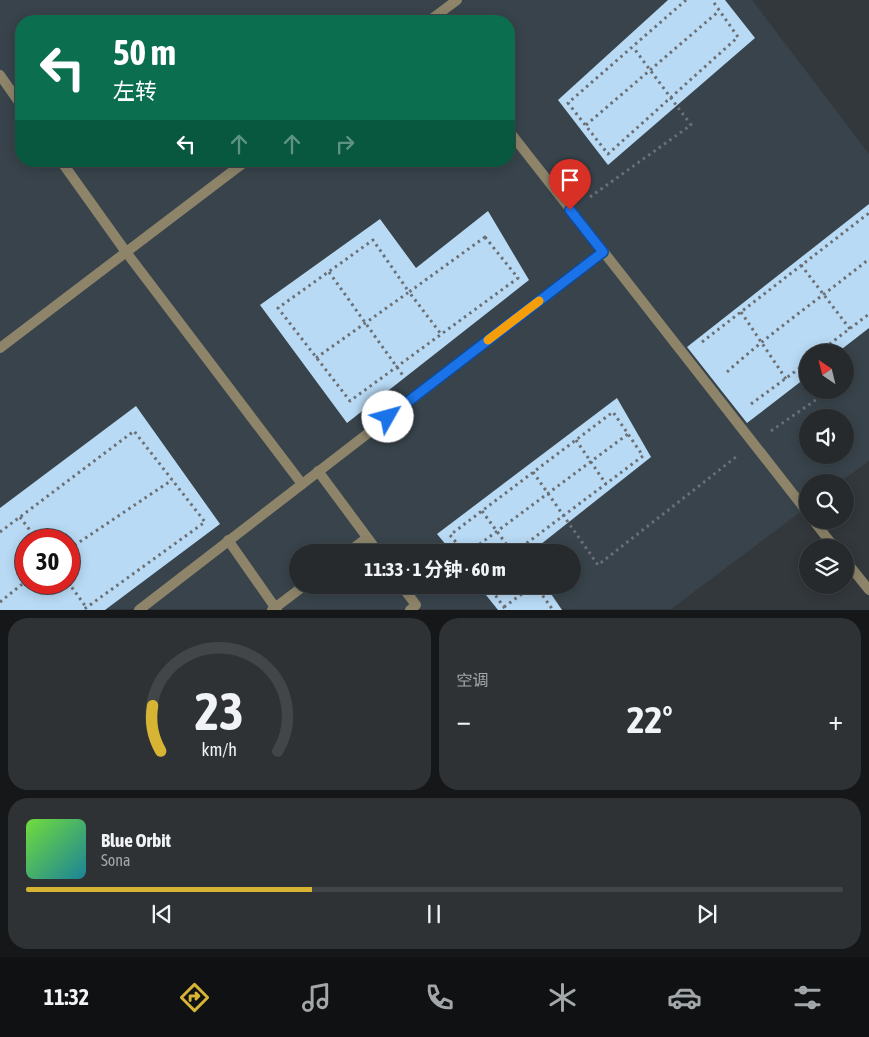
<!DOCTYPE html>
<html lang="zh">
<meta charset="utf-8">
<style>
:root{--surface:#262a2d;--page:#2e3235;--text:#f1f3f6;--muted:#a4a7aa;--line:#424649;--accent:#d8b434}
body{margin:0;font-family:"Asap Condensed","Noto Sans SC",sans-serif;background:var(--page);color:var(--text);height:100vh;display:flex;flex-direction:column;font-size:19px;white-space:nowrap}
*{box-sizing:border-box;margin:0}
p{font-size:16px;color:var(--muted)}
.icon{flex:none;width:28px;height:28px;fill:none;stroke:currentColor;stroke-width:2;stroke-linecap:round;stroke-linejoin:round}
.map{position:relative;height:610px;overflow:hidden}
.side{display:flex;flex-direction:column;gap:8px;padding:8px;background:#151719;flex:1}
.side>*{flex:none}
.top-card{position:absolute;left:15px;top:15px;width:500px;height:152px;border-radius:20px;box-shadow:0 2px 12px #0003,0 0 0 1px var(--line);background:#0b6e4f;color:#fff;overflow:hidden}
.needle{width:32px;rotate:325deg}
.fabs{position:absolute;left:799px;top:344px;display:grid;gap:10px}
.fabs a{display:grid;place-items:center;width:55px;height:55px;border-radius:50%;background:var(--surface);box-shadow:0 2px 12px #0003,0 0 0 1px var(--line);font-size:25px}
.speed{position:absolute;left:15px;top:529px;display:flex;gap:10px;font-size:25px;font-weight:700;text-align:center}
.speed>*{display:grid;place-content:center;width:65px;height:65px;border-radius:50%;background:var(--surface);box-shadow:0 2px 12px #0003,0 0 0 1px var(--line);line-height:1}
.speed .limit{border:8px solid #d22;background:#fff;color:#111}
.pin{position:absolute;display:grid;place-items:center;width:42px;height:42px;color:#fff;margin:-51px -21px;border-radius:50% 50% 50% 0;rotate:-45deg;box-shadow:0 0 5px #0007}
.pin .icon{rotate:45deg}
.me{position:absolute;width:55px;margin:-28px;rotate:52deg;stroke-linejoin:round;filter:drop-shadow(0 0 4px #0008)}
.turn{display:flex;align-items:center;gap:18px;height:105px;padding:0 15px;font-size:22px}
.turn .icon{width:65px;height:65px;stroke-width:2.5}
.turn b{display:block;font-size:35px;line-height:42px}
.lanes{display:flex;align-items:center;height:48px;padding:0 15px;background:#0003;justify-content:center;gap:25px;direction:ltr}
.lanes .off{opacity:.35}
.big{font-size:38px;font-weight:700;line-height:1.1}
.side .tile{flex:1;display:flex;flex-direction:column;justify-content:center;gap:8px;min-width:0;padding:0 18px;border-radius:20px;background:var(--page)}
.side .dial{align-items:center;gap:0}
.dial svg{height:130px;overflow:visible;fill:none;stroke:var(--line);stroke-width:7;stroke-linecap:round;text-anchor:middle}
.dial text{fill:var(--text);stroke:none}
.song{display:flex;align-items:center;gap:15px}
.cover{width:60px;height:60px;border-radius:8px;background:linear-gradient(135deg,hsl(100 70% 55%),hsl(190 70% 35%))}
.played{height:5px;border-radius:2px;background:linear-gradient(90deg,var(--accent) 35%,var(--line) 35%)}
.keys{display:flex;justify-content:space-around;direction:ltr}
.heat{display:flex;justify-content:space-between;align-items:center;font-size:28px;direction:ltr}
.side .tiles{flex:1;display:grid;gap:8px;grid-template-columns:1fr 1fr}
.tile:last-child{grid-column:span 2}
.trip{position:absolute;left:289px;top:544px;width:292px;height:50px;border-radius:25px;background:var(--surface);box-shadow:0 2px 12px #0003,0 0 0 1px var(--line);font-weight:700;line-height:50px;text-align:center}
.tab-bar{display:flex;height:80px;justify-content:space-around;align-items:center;background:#0f1112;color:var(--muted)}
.tab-bar .icon{width:35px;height:35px}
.tab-bar .selected{color:var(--accent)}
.tab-bar b{font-size:22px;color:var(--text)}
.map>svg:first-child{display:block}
</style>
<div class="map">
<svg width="869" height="610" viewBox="0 0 869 610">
<rect width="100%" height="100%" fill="#33383c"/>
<!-- built -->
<path fill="#38434b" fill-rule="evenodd" d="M0 0H752L869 154V461L840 482H808L807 507 671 609H0ZM21 21H509V161H21ZM808 352H845V390H808ZM808 418H845V455H808ZM26 540H69V582H26ZM298 552H572V585H298Z"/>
<!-- building -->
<g fill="#b8daf5" fill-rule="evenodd">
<path d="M668 0H725L755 38 608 165 558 100Z"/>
<path d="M869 204V328L838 352H808V376L747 423 687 347Z"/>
<path d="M488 211 529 280 347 423 260 305 380 219 416 268Z"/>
<path d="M617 398 651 457 531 552H452L437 534Z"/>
<path d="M136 406 220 524 105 610H0V508ZM26 540H69V582H26Z"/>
<path d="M478 585H545L562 610H498Z"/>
</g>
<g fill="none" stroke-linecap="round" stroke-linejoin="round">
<!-- path -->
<g stroke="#6c7074" stroke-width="3" stroke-dasharray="2.5 4" stroke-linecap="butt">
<path d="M686 0 568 103 608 154 738 37 712 0"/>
<path d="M586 125 719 11"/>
<path d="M590 197 691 125 633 47"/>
<path d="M485 237 518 278 350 401 278 308 373 240 409 292Z"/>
<path d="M801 265 850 329"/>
<path d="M329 272 404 377"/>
<path d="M741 312 786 379"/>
<path d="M702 342 869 213"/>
<path d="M826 347 830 352"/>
<path d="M819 352 869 314"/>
<path d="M316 358 409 292 441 334"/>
<path d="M727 372C772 331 822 297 869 259"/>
<path d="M845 372 848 377 845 379"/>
<path d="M751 404 808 362"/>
<path d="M771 431 830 390"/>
<path d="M576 440 606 484"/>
<path d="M533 472 598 565 736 457"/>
<path d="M482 511 512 552"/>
<path d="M20 517 37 540"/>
<path d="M0 532 134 431 205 522 83 610"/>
<path d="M69 549 172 480"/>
<path d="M464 552 450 535 613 412 643 456 515 552"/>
<path d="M469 552 628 434"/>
<path d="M68 582 86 607"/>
<path d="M488 585 506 610"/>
<path d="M535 585 553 610"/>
<path d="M0 602 26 581"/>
<path d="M504 607 534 585"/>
</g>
<!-- minor -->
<g stroke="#8d846a" stroke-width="10">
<path d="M429 21 457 0"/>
<path d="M0 75 21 105"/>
<path d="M509 131 808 513"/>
<path d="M61 161 126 252 302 484"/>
<path d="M0 348 246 161"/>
<path d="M318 471 378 552"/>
<path d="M813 520 835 548"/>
<path d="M228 540 277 610"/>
<path d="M348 552 367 538"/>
<path d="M845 560 869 590"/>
<path d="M401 585 416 605 410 610"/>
<path d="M139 610 603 252"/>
<path d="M272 610 305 585"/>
</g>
</g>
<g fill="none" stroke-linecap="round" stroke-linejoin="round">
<defs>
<path id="route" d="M388 417 603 252 570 210"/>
</defs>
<!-- route casing -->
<use href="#route" stroke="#114b97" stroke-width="12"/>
<!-- route -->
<use href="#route" stroke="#1a73e8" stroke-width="9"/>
<!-- slow -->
<path stroke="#f59e0b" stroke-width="9" d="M488 340 539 301"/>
</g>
</svg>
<div class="fabs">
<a><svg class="needle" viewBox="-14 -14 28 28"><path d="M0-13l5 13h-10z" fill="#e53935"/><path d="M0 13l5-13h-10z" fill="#a4a7aa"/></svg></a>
<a><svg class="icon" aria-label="sound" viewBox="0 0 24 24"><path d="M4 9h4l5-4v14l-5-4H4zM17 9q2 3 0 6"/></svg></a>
<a><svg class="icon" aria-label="search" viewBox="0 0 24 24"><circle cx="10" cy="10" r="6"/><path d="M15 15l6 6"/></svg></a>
<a><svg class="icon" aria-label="layers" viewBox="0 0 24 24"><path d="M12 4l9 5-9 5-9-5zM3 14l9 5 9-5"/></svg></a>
</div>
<div class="speed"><div class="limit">30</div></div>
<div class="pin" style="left:570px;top:210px;background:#d93025"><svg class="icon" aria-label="arrive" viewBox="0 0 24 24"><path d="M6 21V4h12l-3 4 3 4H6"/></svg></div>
<svg class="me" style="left:388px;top:417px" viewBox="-20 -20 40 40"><circle r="19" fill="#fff"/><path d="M0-13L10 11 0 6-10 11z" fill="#1a73e8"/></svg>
<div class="trip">11:33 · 1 分钟 · 60 m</div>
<div class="top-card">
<div class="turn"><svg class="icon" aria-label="left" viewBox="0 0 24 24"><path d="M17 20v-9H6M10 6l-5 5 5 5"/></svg><div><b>50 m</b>左转</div></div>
<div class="lanes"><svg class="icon" aria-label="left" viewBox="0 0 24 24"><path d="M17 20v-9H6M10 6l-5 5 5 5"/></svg><svg class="icon off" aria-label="ahead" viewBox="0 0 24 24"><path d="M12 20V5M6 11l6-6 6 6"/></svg><svg class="icon off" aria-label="ahead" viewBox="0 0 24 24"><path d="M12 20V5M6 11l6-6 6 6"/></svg><svg class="icon off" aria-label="right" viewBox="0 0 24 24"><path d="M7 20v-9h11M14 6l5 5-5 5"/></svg></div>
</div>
</div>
<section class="side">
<div class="tiles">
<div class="tile dial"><svg viewBox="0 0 100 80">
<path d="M14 69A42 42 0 1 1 86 69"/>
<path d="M14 69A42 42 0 0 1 9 41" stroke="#d8b434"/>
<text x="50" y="56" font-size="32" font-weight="700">23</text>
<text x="50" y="72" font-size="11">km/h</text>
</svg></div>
<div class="tile"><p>空调</p>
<div class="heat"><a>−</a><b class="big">22°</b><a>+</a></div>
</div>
<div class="tile">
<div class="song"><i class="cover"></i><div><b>Blue Orbit</b><p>Sona</p></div></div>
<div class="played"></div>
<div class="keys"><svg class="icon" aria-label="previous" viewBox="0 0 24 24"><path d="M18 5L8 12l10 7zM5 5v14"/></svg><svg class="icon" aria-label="pause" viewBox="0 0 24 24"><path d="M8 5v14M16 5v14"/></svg><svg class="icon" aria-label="next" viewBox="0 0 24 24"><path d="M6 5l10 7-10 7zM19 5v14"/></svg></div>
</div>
</div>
</section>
<nav class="tab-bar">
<b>11:32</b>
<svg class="icon selected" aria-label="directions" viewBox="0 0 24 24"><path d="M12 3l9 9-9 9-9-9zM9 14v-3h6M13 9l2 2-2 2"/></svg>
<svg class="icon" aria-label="music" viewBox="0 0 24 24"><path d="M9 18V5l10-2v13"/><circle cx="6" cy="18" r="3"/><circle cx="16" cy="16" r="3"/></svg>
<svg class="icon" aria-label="phone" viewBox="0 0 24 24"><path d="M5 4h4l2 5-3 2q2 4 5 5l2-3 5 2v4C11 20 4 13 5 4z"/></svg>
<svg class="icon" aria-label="climate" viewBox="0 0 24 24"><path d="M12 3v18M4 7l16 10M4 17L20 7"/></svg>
<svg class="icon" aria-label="car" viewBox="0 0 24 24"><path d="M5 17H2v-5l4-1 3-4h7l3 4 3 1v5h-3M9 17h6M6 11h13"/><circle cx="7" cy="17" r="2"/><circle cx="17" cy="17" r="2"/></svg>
<svg class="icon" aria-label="filters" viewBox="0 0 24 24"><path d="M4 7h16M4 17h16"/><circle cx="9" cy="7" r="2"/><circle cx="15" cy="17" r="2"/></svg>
</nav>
